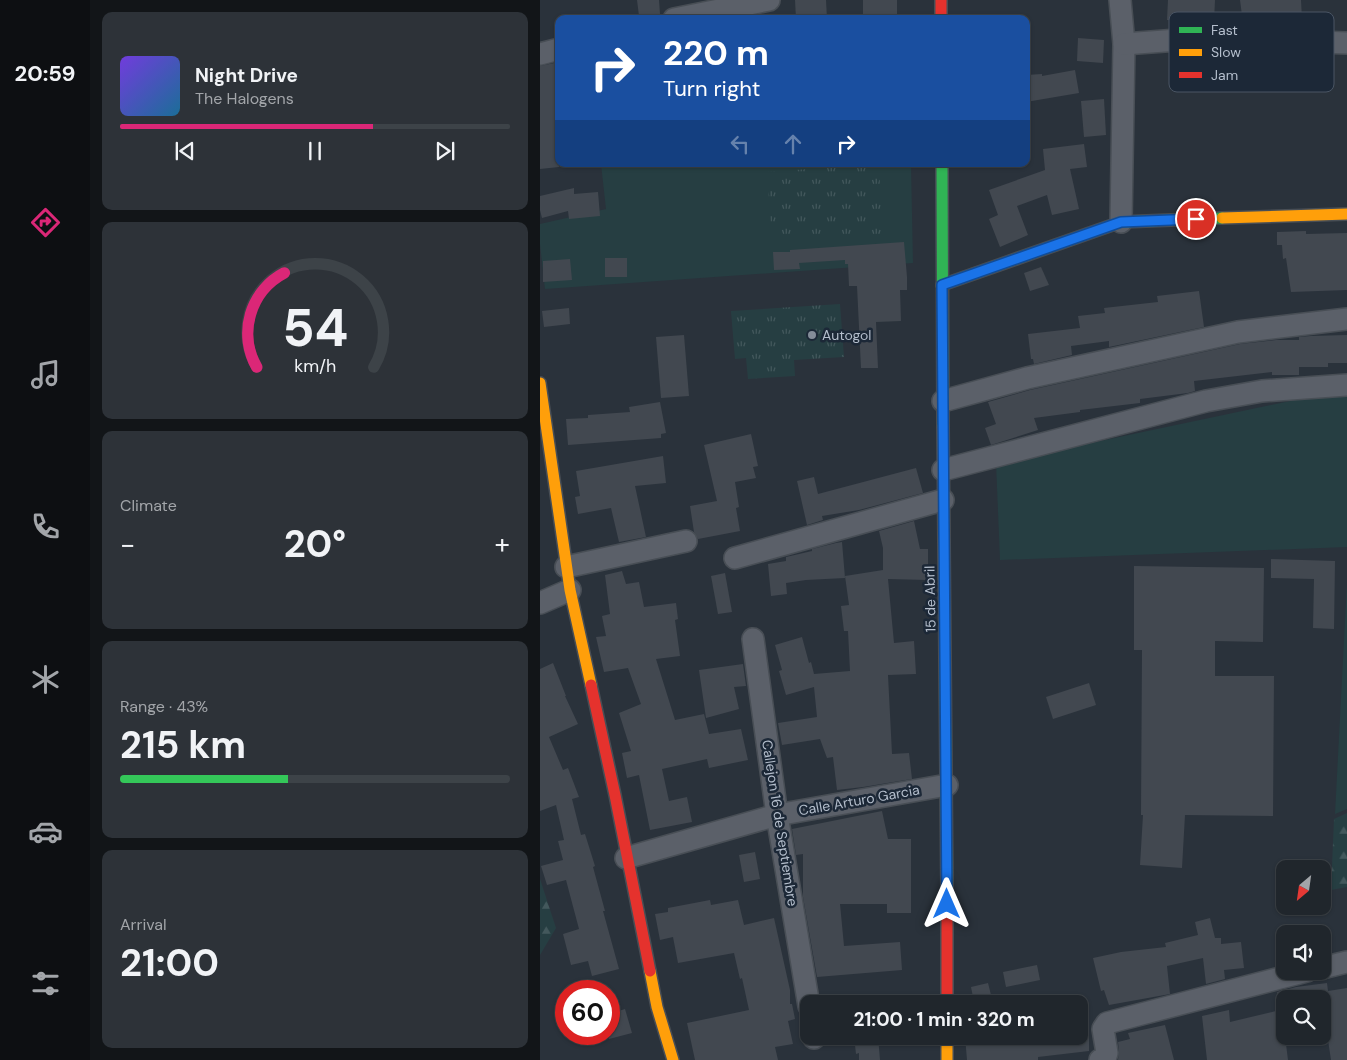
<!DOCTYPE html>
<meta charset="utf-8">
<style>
:root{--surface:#20262c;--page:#2d3238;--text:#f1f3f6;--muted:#a2a5a9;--line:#3d4348;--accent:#db2777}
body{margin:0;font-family:"DM Sans",sans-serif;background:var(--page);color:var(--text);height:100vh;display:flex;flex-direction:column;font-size:19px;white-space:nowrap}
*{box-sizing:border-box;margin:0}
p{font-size:16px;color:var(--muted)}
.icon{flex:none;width:28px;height:28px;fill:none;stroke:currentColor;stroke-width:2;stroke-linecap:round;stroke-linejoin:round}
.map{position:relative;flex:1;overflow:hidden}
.panel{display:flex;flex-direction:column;gap:12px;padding:12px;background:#121518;width:450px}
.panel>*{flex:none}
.banner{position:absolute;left:15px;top:15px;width:475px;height:152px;border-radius:10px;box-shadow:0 1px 4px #0004,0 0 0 1px var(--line);background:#1a4fa0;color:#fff;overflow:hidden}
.needle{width:32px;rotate:209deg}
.buttons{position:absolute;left:736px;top:860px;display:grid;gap:10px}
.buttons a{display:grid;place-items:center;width:55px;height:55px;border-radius:10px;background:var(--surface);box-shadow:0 1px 4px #0004,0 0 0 1px var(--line);font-size:25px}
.speed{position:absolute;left:15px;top:980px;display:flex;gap:10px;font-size:25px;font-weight:700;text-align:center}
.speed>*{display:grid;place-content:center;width:65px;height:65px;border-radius:50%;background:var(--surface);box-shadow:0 1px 4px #0004,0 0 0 1px var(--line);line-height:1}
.speed .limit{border:8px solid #d22;background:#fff;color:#111}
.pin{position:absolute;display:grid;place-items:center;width:42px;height:42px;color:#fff;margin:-21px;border:2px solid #fff;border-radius:50%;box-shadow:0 1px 5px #0007}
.me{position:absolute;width:55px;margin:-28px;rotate:0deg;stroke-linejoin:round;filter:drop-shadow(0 0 4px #0008)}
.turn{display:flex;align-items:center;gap:18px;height:105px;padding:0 25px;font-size:22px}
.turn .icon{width:65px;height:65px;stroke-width:2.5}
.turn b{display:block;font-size:35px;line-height:42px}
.lanes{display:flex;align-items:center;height:48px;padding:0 25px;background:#0003;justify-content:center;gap:25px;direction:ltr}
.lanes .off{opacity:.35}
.big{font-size:38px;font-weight:700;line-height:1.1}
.panel .card{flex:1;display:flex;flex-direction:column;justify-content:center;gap:8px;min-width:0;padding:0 18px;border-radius:10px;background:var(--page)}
.panel .dial{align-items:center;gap:0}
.dial svg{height:130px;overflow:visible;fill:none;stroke:var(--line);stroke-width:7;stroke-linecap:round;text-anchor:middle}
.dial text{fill:var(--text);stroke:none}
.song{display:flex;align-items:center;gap:15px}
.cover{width:60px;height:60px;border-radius:8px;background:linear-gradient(135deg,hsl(260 70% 55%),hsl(200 70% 35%))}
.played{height:5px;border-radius:2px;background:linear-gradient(90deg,var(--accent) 65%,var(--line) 65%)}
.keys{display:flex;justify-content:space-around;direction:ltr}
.heat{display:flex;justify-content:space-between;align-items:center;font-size:28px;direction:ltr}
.charge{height:8px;border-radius:4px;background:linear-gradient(90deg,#34c759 43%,var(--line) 0)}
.trip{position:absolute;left:260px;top:995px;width:288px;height:50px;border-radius:10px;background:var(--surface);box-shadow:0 1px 4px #0004,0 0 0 1px var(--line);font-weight:700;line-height:50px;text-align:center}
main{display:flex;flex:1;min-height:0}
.dock{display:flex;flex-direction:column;width:90px;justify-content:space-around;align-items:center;background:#0d0f12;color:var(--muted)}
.dock .icon{width:35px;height:35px}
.dock .current{color:var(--accent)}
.dock b{font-size:22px;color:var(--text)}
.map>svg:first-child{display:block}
</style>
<main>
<nav class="dock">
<b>20:59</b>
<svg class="icon current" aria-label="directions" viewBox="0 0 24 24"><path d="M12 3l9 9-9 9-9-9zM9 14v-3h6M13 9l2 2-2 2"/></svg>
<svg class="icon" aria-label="music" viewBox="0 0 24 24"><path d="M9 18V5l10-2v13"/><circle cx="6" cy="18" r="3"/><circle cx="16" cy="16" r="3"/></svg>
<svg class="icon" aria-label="phone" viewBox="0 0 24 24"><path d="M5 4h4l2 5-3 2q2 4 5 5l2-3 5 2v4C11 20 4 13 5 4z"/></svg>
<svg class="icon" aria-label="climate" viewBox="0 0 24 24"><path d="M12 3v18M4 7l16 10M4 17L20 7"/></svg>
<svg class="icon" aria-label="car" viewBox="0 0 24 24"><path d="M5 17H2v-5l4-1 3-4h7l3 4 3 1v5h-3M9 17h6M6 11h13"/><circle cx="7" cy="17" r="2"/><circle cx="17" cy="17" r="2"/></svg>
<svg class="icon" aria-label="filters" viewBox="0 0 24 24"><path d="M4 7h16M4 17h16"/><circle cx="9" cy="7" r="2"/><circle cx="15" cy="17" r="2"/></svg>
</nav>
<section class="panel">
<div class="card">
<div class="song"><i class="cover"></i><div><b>Night Drive</b><p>The Halogens</p></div></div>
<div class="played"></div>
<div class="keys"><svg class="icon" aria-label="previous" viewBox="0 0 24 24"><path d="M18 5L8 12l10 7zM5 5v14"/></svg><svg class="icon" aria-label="pause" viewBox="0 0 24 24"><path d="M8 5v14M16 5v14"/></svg><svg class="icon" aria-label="next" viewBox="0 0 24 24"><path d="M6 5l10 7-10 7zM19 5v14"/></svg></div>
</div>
<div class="card dial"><svg viewBox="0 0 100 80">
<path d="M14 69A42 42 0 1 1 86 69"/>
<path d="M14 69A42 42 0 0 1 31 11" stroke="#db2777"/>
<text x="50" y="56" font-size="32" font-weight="700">54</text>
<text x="50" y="72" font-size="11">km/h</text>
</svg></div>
<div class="card"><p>Climate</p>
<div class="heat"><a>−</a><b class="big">20°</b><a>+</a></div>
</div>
<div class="card"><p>Range · 43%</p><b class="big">215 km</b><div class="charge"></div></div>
<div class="card"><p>Arrival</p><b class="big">21:00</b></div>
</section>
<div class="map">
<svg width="807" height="1060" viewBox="0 0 807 1060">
<defs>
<pattern id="forest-firs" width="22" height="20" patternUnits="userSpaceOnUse" patternTransform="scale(1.25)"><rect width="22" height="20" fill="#263e42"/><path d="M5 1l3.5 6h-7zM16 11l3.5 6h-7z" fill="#43585c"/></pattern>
<pattern id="park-tufts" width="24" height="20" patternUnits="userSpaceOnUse" patternTransform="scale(1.25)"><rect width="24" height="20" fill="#263e42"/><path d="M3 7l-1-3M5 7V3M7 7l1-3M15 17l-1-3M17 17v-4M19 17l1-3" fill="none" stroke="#43585c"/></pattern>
</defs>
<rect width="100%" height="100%" fill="#2a323b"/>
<!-- green -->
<g fill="#263e42">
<path d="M61 164H371L373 263 5 289 0 244V224L66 209Z"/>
<path d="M807 389V547L460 560 456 463Z"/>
<path d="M807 582V809L795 814Z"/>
</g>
<!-- forest -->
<g fill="url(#forest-firs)">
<path d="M807 813V887L791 890 794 819Z"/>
<path d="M0 879 16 928 0 955Z"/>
</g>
<!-- park -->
<g fill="url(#park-tufts)">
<path d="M339 164 342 234 232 240 227 172Z"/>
<path d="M300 304 304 357 254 360 255 376 208 379 206 358 195 359 191 311Z"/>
</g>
<!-- building -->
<g fill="#424850">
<path d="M97 0H119L120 14 99 16Z"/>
<path d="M255 0H286L287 19H256Z"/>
<rect x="323" y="0" width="34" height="19"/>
<path d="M628 0H675L674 22 627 20Z"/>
<path d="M700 0H761L762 19 741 20V18L703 23Z"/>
<path d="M538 38 564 40 563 63 537 61Z"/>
<path d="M19 62V124L16 125 19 145V167L0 169V66Z"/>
<path d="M535 70 539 93 486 102V75L502 74V76Z"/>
<path d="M564 99 566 135 544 137 541 101Z"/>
<path d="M544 144 547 167 530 169 539 209 512 215 507 195 477 206 488 235 460 247 449 219 458 215 449 190 505 170 503 149Z"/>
<path d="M34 188V194L58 192 60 216 29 219 28 211 2 218 0 210V196Z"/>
<path d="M766 231V234L807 233V290L751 292 746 258 743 259 742 245H737V232Z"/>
<path d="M364 242 367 277V290H360L361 321 336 322 338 368H321L317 286H309L308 264H305V260L259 263 260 269 234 270 233 252H250V250Z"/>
<rect x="65" y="258" width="22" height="19"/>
<path d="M30 259 32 280 3 282V261Z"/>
<path d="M501 267 509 285 490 291 484 273Z"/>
<path d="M659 291 664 327 569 347V341L531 346 532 355 494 364 493 359H491L488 334 540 328 538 316 565 313 564 308 618 302 617 296Z"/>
<path d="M29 308 30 324 4 327 2 311Z"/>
<path d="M144 335 149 396 121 398 116 337Z"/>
<path d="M807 335V363H788V367H759V375H732V372L654 381 655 391 648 393 600 399V403L540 410V412L494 418 498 430 451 445 445 428 456 424 448 402 490 390 700 344 736 340H759V337L771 336Z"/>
<path d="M120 402 126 433 121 434V438L28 445 26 419 48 418V415L90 412 89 407Z"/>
<path d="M211 434 218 466 213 467 216 478 195 482 199 507 196 508 200 531 158 539 154 532 150 506 177 501 164 445Z"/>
<path d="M123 456 126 483 95 486 106 537 79 542 71 508 38 514 35 497 40 496 36 471Z"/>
<path d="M376 468 383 493 319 510 282 516 283 520 267 525 257 481 274 477 278 494Z"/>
<path d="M374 521 380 549H388V580L348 579 354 643 374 641 376 674 348 675 352 754 369 753 372 779 323 787 297 790 293 757 287 758 280 739 242 745 238 723 277 717 274 687 246 695 239 671 242 670 235 645 262 637 269 663 271 662 274 674 310 671 308 631H304L301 606 309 605 305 576 343 570V548L339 531Z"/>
<path d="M302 542 305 578 266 580 246 583 247 594 231 596 228 564 246 561V557L272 551V549L296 543Z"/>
<path d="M731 559 795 561 794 629 773 628 774 579 731 578Z"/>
<path d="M594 566 724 568 723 642 675 641V676H734L733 816 645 815 642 868 600 865 603 815H601L602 650H594Z"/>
<path d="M82 571 86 584 99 582 104 607 136 603 138 619 135 620 140 656 116 659 135 720 164 714 169 734 201 729 208 760 169 768 167 759 122 769 129 801 147 797 152 822 110 830 99 775 87 778 82 753 91 751 79 713 101 704 88 668 64 672 56 637 66 636 62 616 70 614 65 575Z"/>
<path d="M185 573 192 612 178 614 171 576Z"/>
<path d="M13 663 26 696H25L38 724 9 737 23 770 28 768 39 797 32 799 41 835 45 834 55 866 53 867 65 911H63L79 969 52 976 48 961 31 965 23 934 39 929 26 880 7 885 1 866 23 860 18 841 24 840 16 805 0 811V669Z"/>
<path d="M203 664 206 686 194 687 199 709 166 718 159 670Z"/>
<path d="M549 683 556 705 513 719 506 697Z"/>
<path d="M342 811 348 839H371V913H347V904H300L304 946 360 942 362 970 277 977 263 897V854L256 855 252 829Z"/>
<path d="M215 852 220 879 204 882 199 855Z"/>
<path d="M170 900 171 905 198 900 204 925 234 918 250 990V1004H252L255 1019 248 1021 253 1044 235 1047 238 1060H155L147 1023 209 1010 202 978 200 979 194 953 138 963 133 937 120 940 115 914 128 912V908Z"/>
<path d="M670 918 675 938H681V944L701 942 704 968 684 970 685 979 666 984 663 958 627 966 630 994 569 1005 564 990 561 991 553 958 581 952 626 947 625 943 658 935 655 922Z"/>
<path d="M497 965 500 980 466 987 463 972Z"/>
<path d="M448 983 452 999 434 1002 431 987Z"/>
<path d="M787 983 788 991 807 988V1060H791L785 1020H782V999H738L737 992 756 987Z"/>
<path d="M85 1009 92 1033 69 1039V1014Z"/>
<path d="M689 1010 690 1022 736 1011 744 1044H746L748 1060H667L662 1016Z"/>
<path d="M625 1025 634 1060H578L579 1051 578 1042 590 1039 588 1033Z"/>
<path d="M314 1036H338L340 1060H319V1053L316 1054Z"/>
<path d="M425 1036H452V1040L486 1036H549V1051L498 1057V1060H427Z"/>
</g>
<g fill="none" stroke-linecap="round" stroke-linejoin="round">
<defs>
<g id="street">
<path d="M580 0 584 44 581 222"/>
<path d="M134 19 229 0"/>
<path d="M584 44 665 38 807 43"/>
<path d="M0 54 19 49"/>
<path d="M403 401 487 378 698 332 807 319"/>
<path d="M403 470 666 401 722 391 807 385"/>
<path d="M195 558 403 500"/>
<path d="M26 567 146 541"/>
<path d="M0 603 30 590"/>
<path d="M213 639 237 815 269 1006"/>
<path d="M86 858 237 815 407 785"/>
<path d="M782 968 807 962"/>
<path d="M274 1036V1038"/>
<path d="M560 1060 565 1059 567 1053 563 1029 567 1023 767 971"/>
</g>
<g id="fast">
<path d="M402 164 403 426"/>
<path d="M402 285 581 222 682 218"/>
<path d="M405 659 407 895"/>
</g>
<g id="slow">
<path d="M682 218 807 214"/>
<path d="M0 383 30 590 51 685"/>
<path d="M403 426 405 659"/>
<path d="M110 971 117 1007 133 1060"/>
<path d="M407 1036V1060"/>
</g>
<g id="jam">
<path d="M401 0V19"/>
<path d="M51 685 75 795 110 971"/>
<path d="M407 895V1004"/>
</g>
</defs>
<!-- street casing -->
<use href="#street" stroke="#484e55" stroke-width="24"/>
<!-- fast casing -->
<use href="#fast" stroke="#484e55" stroke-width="14"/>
<!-- slow casing -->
<use href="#slow" stroke="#484e55" stroke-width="14"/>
<!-- jam casing -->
<use href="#jam" stroke="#484e55" stroke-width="14"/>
<!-- street -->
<use href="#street" stroke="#5b6069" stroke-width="21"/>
<!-- fast -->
<use href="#fast" stroke="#30b455" stroke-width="11"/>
<!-- slow -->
<use href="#slow" stroke="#ff9f0a" stroke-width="11"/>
<!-- jam -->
<use href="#jam" stroke="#e5322d" stroke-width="11"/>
</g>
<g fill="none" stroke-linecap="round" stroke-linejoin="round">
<defs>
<path id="route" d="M407 904 402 285 581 222 656 219"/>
</defs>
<!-- route casing -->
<use href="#route" stroke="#114b97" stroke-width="12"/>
<!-- route -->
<use href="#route" stroke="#1a73e8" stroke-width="9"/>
</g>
<!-- markers -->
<circle fill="#848d99" stroke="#1c2837" stroke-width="2" cx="272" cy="335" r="5"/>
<g text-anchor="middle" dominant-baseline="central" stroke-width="5" stroke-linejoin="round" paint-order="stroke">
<!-- poi labels -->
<g font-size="14" fill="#b4becc" stroke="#1c2837" text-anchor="start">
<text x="282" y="335">Autogol</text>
</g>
<!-- street labels -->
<g font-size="14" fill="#b4becc" stroke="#1c2837">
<text transform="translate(390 599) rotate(-91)">15 de Abril</text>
<text transform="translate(319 800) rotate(-10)">Calle Arturo Garcia</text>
<text transform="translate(240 823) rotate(81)">Callejon 16 de Septiembre</text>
</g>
</g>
<!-- legend -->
<rect x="629" y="12" width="165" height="80" rx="8" fill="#1c2837" stroke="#4a5564" stroke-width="1"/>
<rect x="639" y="27" width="23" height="6" fill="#30b455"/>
<rect x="639" y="49" width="23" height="7" fill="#ff9f0a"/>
<rect x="639" y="72" width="23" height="6" fill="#e5322d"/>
<g font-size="14" fill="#b4becc">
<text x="671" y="35">Fast</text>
<text x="671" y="57">Slow</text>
<text x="671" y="80">Jam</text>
</g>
</svg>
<div class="buttons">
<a><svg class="needle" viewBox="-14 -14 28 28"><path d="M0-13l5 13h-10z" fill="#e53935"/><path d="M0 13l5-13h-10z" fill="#a2a5a9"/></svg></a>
<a><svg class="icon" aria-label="sound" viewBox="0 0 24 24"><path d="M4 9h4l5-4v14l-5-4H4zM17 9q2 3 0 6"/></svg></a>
<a><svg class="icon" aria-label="search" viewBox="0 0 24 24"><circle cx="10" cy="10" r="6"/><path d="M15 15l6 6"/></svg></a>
</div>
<div class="speed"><div class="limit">60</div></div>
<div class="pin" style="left:656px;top:219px;background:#d93025"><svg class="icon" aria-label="arrive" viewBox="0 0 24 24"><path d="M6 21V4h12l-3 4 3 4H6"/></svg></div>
<svg class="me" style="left:407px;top:904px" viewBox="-20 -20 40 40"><path d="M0-17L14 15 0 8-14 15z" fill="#1a73e8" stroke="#fff" stroke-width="4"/></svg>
<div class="trip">21:00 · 1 min · 320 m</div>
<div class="banner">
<div class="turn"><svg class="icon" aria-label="right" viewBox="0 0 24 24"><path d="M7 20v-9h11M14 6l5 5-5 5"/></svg><div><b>220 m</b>Turn right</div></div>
<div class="lanes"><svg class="icon off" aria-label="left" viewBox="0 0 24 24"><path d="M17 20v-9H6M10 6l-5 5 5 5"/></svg><svg class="icon off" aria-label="ahead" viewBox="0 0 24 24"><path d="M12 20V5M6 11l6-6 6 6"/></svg><svg class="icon" aria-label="right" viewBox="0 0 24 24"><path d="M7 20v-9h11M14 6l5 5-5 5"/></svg></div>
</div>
</div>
</main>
